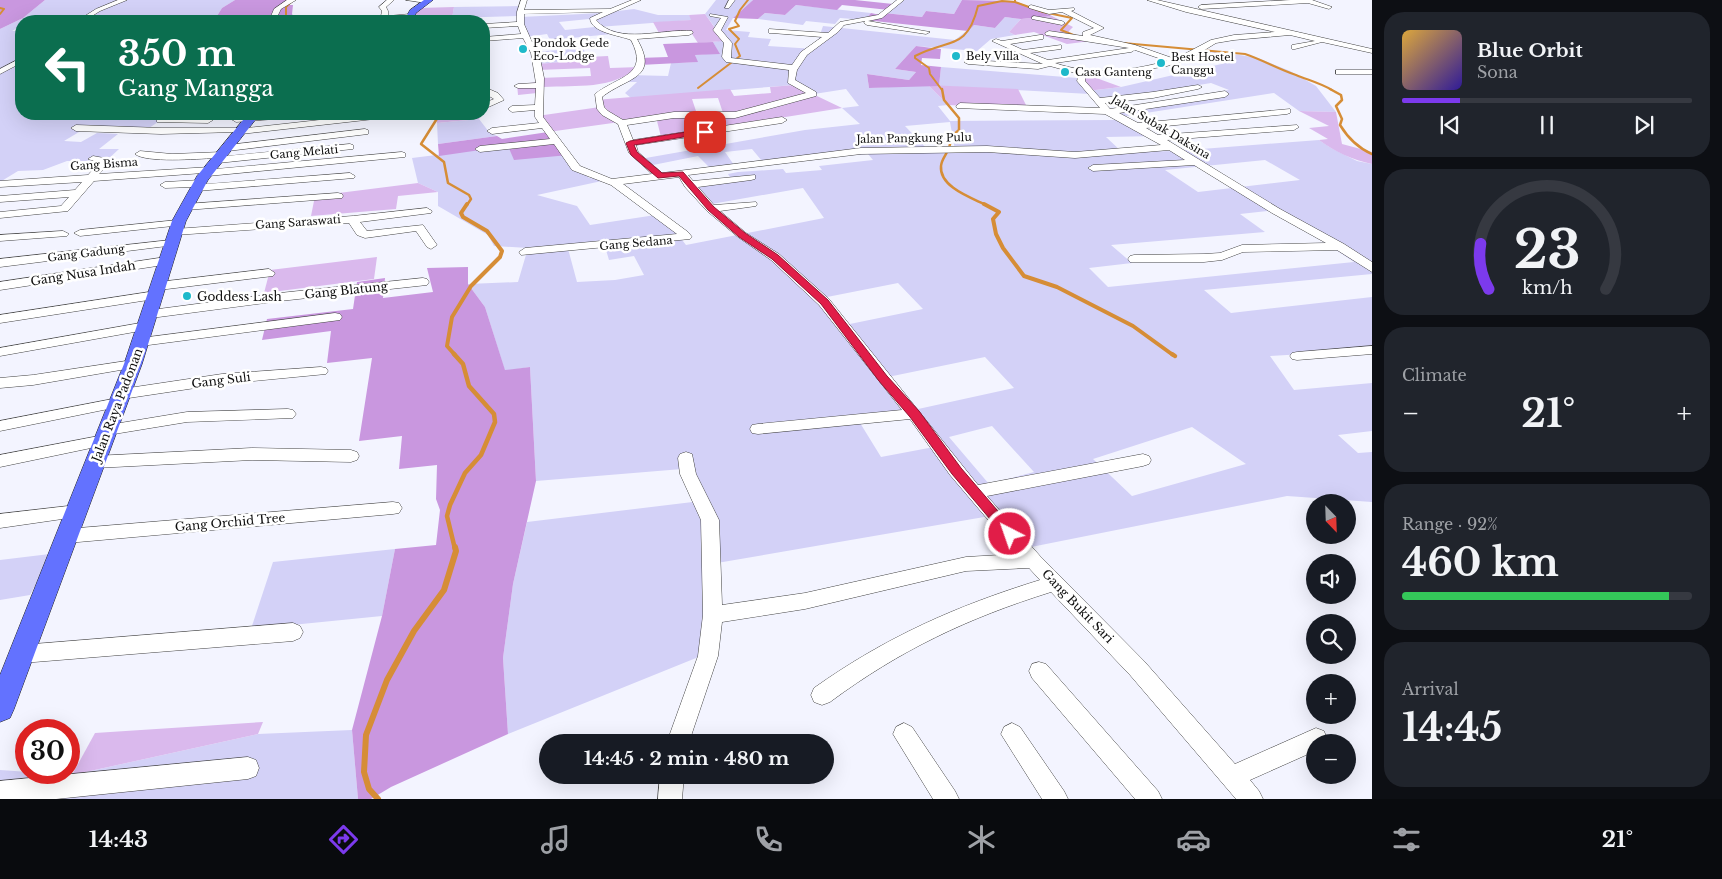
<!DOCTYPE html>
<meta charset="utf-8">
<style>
:root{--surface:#171b24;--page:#20242c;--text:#f1f3f6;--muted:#9ea1a6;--line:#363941;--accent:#7c3aed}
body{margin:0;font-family:"Libre Baskerville",serif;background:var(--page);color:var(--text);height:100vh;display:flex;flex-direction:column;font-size:19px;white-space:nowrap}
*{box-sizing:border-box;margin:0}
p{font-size:16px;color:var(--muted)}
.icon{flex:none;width:28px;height:28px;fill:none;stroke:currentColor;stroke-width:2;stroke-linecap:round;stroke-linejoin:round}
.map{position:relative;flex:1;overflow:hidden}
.panel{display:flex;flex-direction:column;gap:12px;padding:12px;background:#0d0f14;width:350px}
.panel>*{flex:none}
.top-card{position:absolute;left:15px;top:15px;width:475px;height:105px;border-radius:20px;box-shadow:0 5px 20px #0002;background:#0b6e4f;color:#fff;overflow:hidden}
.needle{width:32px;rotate:157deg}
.tools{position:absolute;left:1306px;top:494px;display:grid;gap:10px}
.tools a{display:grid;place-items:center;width:50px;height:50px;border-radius:50%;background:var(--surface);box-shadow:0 5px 20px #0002;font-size:25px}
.speed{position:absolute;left:15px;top:719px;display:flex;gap:10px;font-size:25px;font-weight:700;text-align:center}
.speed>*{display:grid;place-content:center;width:65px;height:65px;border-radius:50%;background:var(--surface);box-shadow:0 5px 20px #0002;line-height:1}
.speed .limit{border:8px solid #d22;background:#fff;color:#111}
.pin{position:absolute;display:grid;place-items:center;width:42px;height:42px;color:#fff;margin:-21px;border-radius:10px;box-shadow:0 2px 8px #0006}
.me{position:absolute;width:55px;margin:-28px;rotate:319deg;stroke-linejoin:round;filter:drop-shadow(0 0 4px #0008)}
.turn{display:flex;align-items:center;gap:18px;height:105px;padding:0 20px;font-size:22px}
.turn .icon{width:65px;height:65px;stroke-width:2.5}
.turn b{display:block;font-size:35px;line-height:42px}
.big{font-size:38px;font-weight:700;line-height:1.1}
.panel .card{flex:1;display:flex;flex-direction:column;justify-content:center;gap:8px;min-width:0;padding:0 18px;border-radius:20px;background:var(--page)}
.panel .dial{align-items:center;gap:0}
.dial svg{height:130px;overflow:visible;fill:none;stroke:var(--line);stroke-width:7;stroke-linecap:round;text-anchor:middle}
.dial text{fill:var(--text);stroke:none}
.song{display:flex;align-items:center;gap:15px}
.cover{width:60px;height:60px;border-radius:8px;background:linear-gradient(135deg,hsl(40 70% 55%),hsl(250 70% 35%))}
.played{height:5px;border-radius:2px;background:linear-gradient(90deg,var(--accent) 20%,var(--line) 20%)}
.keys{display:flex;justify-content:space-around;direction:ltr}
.heat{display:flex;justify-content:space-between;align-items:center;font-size:28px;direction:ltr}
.charge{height:8px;border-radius:4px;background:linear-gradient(90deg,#34c759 92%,var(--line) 0)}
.trip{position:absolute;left:539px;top:734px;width:295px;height:50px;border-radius:25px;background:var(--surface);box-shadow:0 5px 20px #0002;font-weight:700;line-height:50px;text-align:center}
.menu{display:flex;height:80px;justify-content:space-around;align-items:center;background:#090b0e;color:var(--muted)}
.menu .icon{width:35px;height:35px}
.menu .on{color:var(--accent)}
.menu b{font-size:22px;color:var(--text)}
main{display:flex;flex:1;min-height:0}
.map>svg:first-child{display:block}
</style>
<main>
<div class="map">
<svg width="1372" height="799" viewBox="0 0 1372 799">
<rect width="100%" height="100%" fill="#f3f4ff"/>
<!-- farmland -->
<g fill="#d3d1f7" fill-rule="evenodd">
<path d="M45 0H235L222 8 217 16 218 21H21V26L12 31H21V114H170L146 130 89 126 64 141 81 142 97 133 118 134 99 149H119L106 161H67L43 170 18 171 0 182V29L23 18Z"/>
<path d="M716 0H753L733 18 726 30 750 32 748 37 771 39 768 46 815 49 823 26 955 40 974 25 995 28 1005 17 1021 19 1009 32 1015 35 991 39 977 51 916 46 895 69 916 72 909 80 867 74 869 88 928 85 948 105 938 106 950 121 1116 120 1110 110 1229 90 1211 83 1094 102 1090 94 939 86 941 67 1077 78 1087 91 1121 87 1226 63 1199 54 1203 49 1258 58 1290 71 1316 86 1336 112 1299 111 1274 93 1120 117 1158 136 1106 137 1122 152 1176 151 1319 140 1331 148 1357 161 1372 164V274L1204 290 1231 313 1372 297V350L1270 356 1294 390 1372 383V431L1338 435 1358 453 1372 452V502L1287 496 1021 549 990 516 717 563 701 656 508 734 503 658 513 584 527 522 701 501 682 469 536 481 530 367 505 371 485 307 468 284 518 282 528 248 494 246 488 235 438 206V192L418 183 412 158 508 146 569 155 589 178 611 179 537 195 577 206 590 225 662 214 686 245 824 218 803 188 706 205 687 185 731 179 728 174 738 172 783 169 786 173 822 170 819 166 873 160 868 154 762 161 752 149 725 152 734 165 709 167 698 156 648 166 640 159 805 130 860 124 842 108 859 106 846 89 814 94 794 85 631 98 625 93 637 82H613L629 75 668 76 671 63 697 62 695 55 719 53 713 42 724 40 705 14ZM950 122 955 150 927 149 905 126ZM1265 160 1300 180 1198 192 1165 170ZM1276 210 1354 262 1108 287 1089 268 1132 263 1111 245 1265 232 1240 214ZM603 240 609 260 634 256 644 275 615 280 577 282 567 245ZM898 283 923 309 845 325 822 298ZM985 357 1014 388 909 411 883 378ZM909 411 934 447 881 457 857 418ZM992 426 1034 472 989 484 949 437ZM1192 427 1246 464 1132 496 1093 459Z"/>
<path d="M896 0H962L954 14 926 11 922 17 884 13Z"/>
<path d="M796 5 871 13 865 20 840 18 835 24 806 21 803 25 758 19 765 13 785 15Z"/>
<path d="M522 6 518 16 452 18 454 7Z"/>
<path d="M634 9 658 15H689L692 20 598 27 622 33 550 40 547 34 526 37 521 17 602 13ZM589 19 595 27 565 30 559 22Z"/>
<path d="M583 48 589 60 537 64 534 52Z"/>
<path d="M479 119 489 132 497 136 438 144 437 123Z"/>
<path d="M395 549 382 616 251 629 273 562Z"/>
<path d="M58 553 41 575 30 595 0 600V560Z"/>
<path d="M352 730 358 799H0V770L72 775 258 734Z"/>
</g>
<!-- green -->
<g fill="#dab9ed" fill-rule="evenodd">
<path d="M454 7 452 18 411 20 419 8Z"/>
<path d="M705 14 724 41 698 43 690 31 659 33 653 22 691 20 689 15Z"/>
<path d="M1052 16 1073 27 1069 31V35L1091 41 1067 44 1034 32 1015 35 1009 32 1021 19Z"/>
<path d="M608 56 610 68 640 67C609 90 579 85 543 87L537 93 518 95 517 84 541 82 540 78 591 76 590 68 538 70 537 64 588 60V57Z"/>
<path d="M1080 72 1121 87 1087 91 1077 78Z"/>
<path d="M794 85 842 108 661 137 656 117 548 132 537 116 600 107 595 100 730 89 734 96 771 93 770 87ZM718 98 723 113 697 114 692 99Z"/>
<path d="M928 85 1018 89 1028 109 948 105Z"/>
<path d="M1299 111 1336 112 1342 144 1372 152V164C1353 160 1335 152 1319 140L1328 139 1309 128 1329 126Z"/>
<path d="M437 114H481L479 119 437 123Z"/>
<path d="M418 183 438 192 398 196 396 209 311 216 315 196Z"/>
<path d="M377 257 374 279 264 293 270 270Z"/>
<path d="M263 722 258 734 72 775 95 733Z"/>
</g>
<!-- forest -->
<g fill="#c997df">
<path d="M0 0H45L23 18 0 29Z"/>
<path d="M235 0H292L284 5H293L292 14 296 21H218L217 16 222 8Z"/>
<path d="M753 0H855L893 4 889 10 842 5 837 10 796 5 785 15 765 13 758 19 733 18Z"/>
<path d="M962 0 1015 1 1052 16 1021 19 1005 17 995 28 974 25 968 31 865 20 871 13 880 15 884 13 922 17 926 11 954 14Z"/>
<path d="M713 42 720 54 695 55 698 62 640 65 638 58 668 57 663 44Z"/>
<path d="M916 46 941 49 940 59 922 58 921 65 941 67 939 86 869 88 867 74 909 80 916 72 895 69Z"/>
<path d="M548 132 569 155 514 160 508 146 439 156 438 144 497 136 502 139Z"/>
<path d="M468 267V284L485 307 505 370 530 367 536 481 513 584 503 658 508 734 391 787 371 799H358L352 730 382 616 395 549 436 545 440 510 436 499 437 465 399 469 402 436 359 441 372 358 327 363 331 331 262 340 267 319 353 309 357 282 385 278 383 298 433 292 427 268Z"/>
</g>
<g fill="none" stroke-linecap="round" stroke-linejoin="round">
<!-- stream-far4 -->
<g stroke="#d68d36" stroke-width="2">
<path d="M1015 0V2L1043 12 1072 18 1061 30 1076 36"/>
<path d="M0 8 4 9 0 14"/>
<path d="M286 21V7L293 0"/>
<path d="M1123 43 1245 54C1263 60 1278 69 1296 75 1308 80 1320 83 1332 90"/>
<path d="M698 88 740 56 735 44 739 39 729 29 739 26 735 21 740 10 748 0"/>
<path d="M942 90 930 74 929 68 915 58V56C949 38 967 51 978 6L1002 1 1015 2"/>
</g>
<!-- stream-far3 -->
<g stroke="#d68d36" stroke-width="2.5">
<path d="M942 89 944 100 959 118V130L951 137C951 152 942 156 941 166 939 187 972 198 986 205"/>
<path d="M1330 89 1341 95 1342 100 1336 106 1342 119 1340 125C1348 138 1358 148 1372 154"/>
<path d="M432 114 438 117 421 144 444 162 448 183 469 195 471 199 467 205"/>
</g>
<!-- stream-far2 -->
<g stroke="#d68d36" stroke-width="4">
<path d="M984 204 999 212 993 219 996 234 1003 248 1024 276 1057 287 1133 326 1173 355"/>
<path d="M455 355 447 346 452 317 471 286 500 257 502 251 487 231 463 217 461 213 467 204"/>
</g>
<!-- stream-far1 -->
<g stroke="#d68d36" stroke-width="4.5">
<path d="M454 354 463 364 469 386 494 414 495 422 481 455 465 473 450 505 447 516 455 549"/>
<path d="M1172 354 1175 356"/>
</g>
<!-- stream -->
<path stroke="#d68d36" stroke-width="6" d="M378 799 369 789 364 772 366 735 387 680 414 631 444 590 456 551 455 547"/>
<defs>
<g id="minor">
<path d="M118 0H127L100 11 84 21H77L96 9Z"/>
<path d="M287 0H296L281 9 275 21H269L274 9Z"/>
<path d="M387 0H394L386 7 388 11V16L410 14 413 16 410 18 344 21 347 19 381 16 382 11 379 7Z"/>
<path d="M406 0H430V1L427 3Z"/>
<path d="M521 0H527L524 10 610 9 632 0H641L596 20C618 46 663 28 692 31L693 33 689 35 637 39C660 79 627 77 602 97L604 107 608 111 623 120 674 112H735L806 93 788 83 789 70 726 62 722 57 724 43 713 30 721 18 710 16V14L728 17 721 30 732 43 731 58 792 65 801 52 822 37 772 33H769V29L828 33 840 22 878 15 897 0H904L882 18 868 21 930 32 926 34 867 25 864 23 865 21 844 25 838 32 807 55 797 70 795 80 816 92V96L735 118H674L627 125 633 140 782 117 787 120 782 123 636 145 638 152 662 173 861 148 987 146 1075 152 1161 145 1105 114 957 108 956 106 960 103 1100 108 1077 81 1079 74 1050 66 1038 69 968 64 964 62 968 60 1043 64 992 41 996 39 1002 41 1040 35H1043V39L1010 44 1023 50 1061 45V49L1030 53 1048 60 1129 48 1046 35 1045 33 1049 31 1083 36V32L1094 28 1062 12 1049 14 1029 8V6L1031 5 1049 10 1074 8V10L1071 11 1104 28 1090 35 1135 45 1175 59 1211 40 1234 35 1275 32 1186 12 1147 0H1157L1372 49V53L1322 42 1295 49H1292V45L1315 41 1290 35 1234 40 1216 43 1190 59 1167 66 1114 75 1088 76 1085 78V81L1100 98 1153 92 1198 85 1202 87 1198 89 1153 98 1105 103 1110 109 1225 91 1229 94 1225 97 1119 113 1138 123 1290 109V113L1287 114 1146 128 1158 135 1297 125 1299 127 1294 130 1167 140 1280 209 1344 244 1372 262V272L1337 250 1243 252 1222 260 1204 262H1130L1128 259 1130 256 1134 255 1204 254 1220 253 1242 245 1326 243 1272 213 1194 165 1093 171 1088 168 1093 165 1185 160 1169 150 1075 158 987 152 861 154 688 175 693 181 755 175V179L751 180 698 187 714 205 756 202 757 204 756 206 720 211 746 233 779 254 829 299 978 485 1143 454 1149 456 1151 460 1149 464 1143 466 987 496 1040 556 1144 661 1235 764 1316 728 1324 731 1327 739 1326 742H1315V751L1250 780 1259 791 1263 799H1236L1130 675 1051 592C968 618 900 650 830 702L822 705 814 702 811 695 814 688C886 637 956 606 1040 580L1029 568 966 571 805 609 722 622 718 656 689 742H667L698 656 703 615 701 520 680 474 678 458 680 454 686 452 692 454 696 474 719 520 722 605 805 593 966 557 1017 554 950 475 910 419 758 434 752 433 750 429 752 425 758 424 902 410 819 305 771 260 738 237 707 211 685 187 679 177 623 184 688 232 692 237 690 239 521 255 519 252 525 248 677 234 611 185 572 170 554 144 480 152 475 149 480 146 550 139 542 128 492 134 487 131 492 128 539 123 535 117V110L512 112 508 109 512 106 535 105 536 88H518L514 86 518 84 536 83 531 53 523 38 484 41V37L521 34 518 26 484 28V24L517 22V12ZM603 12 590 18C591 33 619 35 631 40 650 76 618 76 595 94L597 109 602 115 618 124 629 153 652 174 612 179 580 166 543 117 544 78 539 53 534 46 557 43 563 45 567 43 558 39 532 42 524 24V14ZM1135 50 1167 61C1130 71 1092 76 1055 63L1131 52Z"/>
<path d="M729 0H735L729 8H725Z"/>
<path d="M1291 0H1312L1332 7 1329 9 1308 3 1201 9 1198 7 1201 5Z"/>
<path d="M1034 16 1062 21 1065 23 1062 25 1032 19V17Z"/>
<path d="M21 58V63L0 74V69Z"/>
<rect x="1336" y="70" width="36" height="4"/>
<path d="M484 87 498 93 504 100 484 109V103L494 99 484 93Z"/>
<path d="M269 114H304L300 117 236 122 231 119 236 116Z"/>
<path d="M374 114H396L392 117 241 134 237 132 161 134 76 131 71 128 76 125 161 128H247Z"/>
<path d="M160 117H208L213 120 208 123 157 122V118Z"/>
<path d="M365 129 368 130V134L228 151 223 148 228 145Z"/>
<path d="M350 144 353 145V149L218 163 215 162 214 158C198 159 146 163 135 154L140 151 172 154 222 152 225 153 226 156Z"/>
<path d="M402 152 405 153V157L208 176 203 173 94 181 68 211 0 218V212L61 206 69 197 0 202V196L75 190 82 182 0 187V181L88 175 97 165V162L88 159 93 156 104 158 107 165 99 174 210 167 215 169Z"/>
<path d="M350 173 355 176 354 178 197 191 193 190V187L165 188 160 185 165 182 201 180 205 181V184Z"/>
<path d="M338 193 342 194 343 196 342 198 186 210 181 207 186 204Z"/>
<path d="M427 208 432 211 431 213 360 222 367 231 423 225 437 245 431 249 427 247 416 231 365 238 357 235 349 223 175 235 169 232 175 229 353 216Z"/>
<path d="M178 220 182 221 184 223 182 225 80 236 74 233 80 230Z"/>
<path d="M63 231 69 234 67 236 0 241V235Z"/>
<path d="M171 240 177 243 175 245 0 267V259Z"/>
<path d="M166 257 170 258 172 261 170 264 0 290V282Z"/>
<path d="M269 269 275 273 273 276 159 290 153 286 159 282Z"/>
<path d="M423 278 427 279 429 282 427 285 280 301 151 318 144 314 151 310 280 293Z"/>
<path d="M156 291 162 295 161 298 0 323V315Z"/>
<path d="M335 313 340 314 342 317 340 320 141 346 134 342 141 338Z"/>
<path d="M146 322 151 323 153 326 151 329 0 356V348Z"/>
<path d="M1372 346V354L1297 360 1292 359 1290 356 1292 353 1297 352Z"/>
<path d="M133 360 138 361 140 364 138 367 33 385 0 388V378L33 375Z"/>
<path d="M321 367 326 368 328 371 326 374 222 384 122 399 117 397 115 394 117 391 122 389 222 374Z"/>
<path d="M118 398 123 400 126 403 123 406 0 431V421Z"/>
<path d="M288 409 293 410 296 414 293 418 187 422 108 435 102 434 100 430 102 426 108 425 187 412Z"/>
<path d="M104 435 110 436 112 440 110 444 0 467V455Z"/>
<path d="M252 448 351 450 357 452 359 456 357 460 351 462 252 460 95 468 89 466 87 462 89 458 95 456Z"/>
<path d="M393 502 399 503 402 508 399 513 393 514 67 543 61 541 58 536 61 531 67 529Z"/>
<path d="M77 505 83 506 86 511 83 516 0 528V514Z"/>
<path d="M293 623 300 626 303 632 300 638 293 641 22 663 15 660 12 654 15 648 22 645Z"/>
<path d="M1039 662 1046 664 1158 791 1162 799H1135L1032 678 1029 671 1032 664Z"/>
<path d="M904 723 912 727 955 791 959 799H933L893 734 896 727Z"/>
<path d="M1012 723 1020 727 1064 791 1068 799H1042L1001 734 1004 727Z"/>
<path d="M248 757 256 760 259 768 256 776 248 779 56 799H0V781Z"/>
<path d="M660 775H684L682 799H658Z"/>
</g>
<g id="major">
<path d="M424 0H433L416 13 412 21H404L410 10Z"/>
<path d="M248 114H260L208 180 186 221 142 364 14 709 10 718 0 722V675L124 364 172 221 197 176Z"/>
</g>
</defs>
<!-- minor casing -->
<use href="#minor" stroke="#434343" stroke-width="1"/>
<!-- major casing -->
<use href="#major" stroke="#212121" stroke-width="1"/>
<!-- minor -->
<use href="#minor" fill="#fff" fill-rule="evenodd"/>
<!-- major -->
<use href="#major" fill="#6372ff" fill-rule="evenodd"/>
</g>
<!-- route -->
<path fill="#e11d48" stroke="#92132f" d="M705 129 709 132 708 133 634 145 637 152 662 173 683 172 714 207 745 233 778 255 828 300 887 376 919 411 961 468 1015 531 1017 534 1015 538 1010 540 1006 538 952 474 910 417 879 381 821 304 772 259 739 237 708 210 679 176 658 178 631 155 626 143 630 141Z"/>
<!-- markers -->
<g fill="#1eb9ca" stroke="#fff" stroke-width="2">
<circle cx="523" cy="49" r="5"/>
<circle cx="956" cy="56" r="5"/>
<circle cx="1161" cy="63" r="5"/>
<circle cx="1065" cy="72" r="5"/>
<circle cx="187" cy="296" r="5"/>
</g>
<g text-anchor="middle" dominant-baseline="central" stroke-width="5" stroke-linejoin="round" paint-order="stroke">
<!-- far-poi labels -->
<g font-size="11" fill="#101010" stroke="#fff" text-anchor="start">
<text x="533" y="43">Pondok Gede<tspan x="533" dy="13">Eco-Lodge</tspan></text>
<text x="966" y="56">Bely Villa</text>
<text x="1171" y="57">Best Hostel<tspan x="1171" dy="13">Canggu</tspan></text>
<text x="1075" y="72">Casa Ganteng</text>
</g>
<!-- far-street labels -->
<g font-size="11" fill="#101010" stroke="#fff">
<text transform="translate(1161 127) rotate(31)">Jalan Subak Daksina</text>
<text transform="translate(914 138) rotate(-1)">Jalan Pangkung Pulu</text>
<text transform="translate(304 152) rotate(-5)">Gang Melati</text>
<text transform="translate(104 164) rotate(-4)">Gang Bisma</text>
<text transform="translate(298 222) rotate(-4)">Gang Saraswati</text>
<text transform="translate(636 243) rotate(-5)">Gang Sedana</text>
<text transform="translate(86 253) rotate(-7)">Gang Gadung</text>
</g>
<!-- street labels -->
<g font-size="12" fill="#101010" stroke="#fff">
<text transform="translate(83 273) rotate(-9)">Gang Nusa Indah</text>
<text transform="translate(346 290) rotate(-6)">Gang Blatung</text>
<text transform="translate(221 380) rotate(-7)">Gang Suli</text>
<text transform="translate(117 405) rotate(-69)">Jalan Raya Padonan</text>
<text transform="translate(230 522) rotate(-5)">Gang Orchid Tree</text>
<text transform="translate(1078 606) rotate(46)">Gang Bukit Sari</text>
</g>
<!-- poi labels -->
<g font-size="12" fill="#101010" stroke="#fff" text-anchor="start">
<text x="197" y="296">Goddess Lash</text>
</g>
</g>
</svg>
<div class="tools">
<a><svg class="needle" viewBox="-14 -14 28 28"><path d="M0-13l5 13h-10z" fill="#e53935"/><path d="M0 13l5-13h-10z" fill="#9ea1a6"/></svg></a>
<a><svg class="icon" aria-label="sound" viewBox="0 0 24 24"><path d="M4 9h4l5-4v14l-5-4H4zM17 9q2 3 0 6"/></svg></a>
<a><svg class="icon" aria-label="search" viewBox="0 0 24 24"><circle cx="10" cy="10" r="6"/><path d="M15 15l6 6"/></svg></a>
<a>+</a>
<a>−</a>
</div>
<div class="speed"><div class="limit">30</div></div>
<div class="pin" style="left:705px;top:132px;background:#d93025"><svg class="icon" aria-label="arrive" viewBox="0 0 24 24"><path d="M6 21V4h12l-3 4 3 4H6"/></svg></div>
<svg class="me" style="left:1010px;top:534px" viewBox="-20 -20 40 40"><circle r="17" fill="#e11d48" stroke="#fff" stroke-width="3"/><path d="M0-11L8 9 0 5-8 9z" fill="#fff"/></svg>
<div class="trip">14:45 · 2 min · 480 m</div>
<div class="top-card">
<div class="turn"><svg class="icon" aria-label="left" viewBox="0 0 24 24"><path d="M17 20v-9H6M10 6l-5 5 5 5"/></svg><div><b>350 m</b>Gang Mangga</div></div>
</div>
</div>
<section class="panel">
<div class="card">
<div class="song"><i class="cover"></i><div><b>Blue Orbit</b><p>Sona</p></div></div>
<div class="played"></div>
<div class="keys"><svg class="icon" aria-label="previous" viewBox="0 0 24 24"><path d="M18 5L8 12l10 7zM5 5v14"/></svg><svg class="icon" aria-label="pause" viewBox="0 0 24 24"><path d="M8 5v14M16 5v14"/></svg><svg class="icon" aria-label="next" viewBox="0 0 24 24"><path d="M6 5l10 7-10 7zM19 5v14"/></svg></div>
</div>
<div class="card dial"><svg viewBox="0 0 100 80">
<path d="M14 69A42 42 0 1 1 86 69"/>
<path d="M14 69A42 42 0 0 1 9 41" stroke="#7c3aed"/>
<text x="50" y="56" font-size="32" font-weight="700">23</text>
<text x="50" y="72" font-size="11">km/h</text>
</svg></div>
<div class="card"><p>Climate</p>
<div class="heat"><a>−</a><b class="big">21°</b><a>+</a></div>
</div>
<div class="card"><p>Range · 92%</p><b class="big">460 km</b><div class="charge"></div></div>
<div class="card"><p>Arrival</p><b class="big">14:45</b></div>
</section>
</main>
<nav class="menu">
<b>14:43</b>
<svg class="icon on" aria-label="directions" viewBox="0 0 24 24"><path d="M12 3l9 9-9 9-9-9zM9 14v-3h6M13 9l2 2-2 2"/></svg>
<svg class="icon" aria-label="music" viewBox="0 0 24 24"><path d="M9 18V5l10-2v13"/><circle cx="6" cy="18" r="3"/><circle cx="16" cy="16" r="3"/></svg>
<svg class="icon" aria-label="phone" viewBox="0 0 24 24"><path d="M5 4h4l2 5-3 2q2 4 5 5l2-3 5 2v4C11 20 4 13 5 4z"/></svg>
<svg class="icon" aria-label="climate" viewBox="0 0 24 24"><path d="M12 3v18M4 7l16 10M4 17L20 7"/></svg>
<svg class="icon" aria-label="car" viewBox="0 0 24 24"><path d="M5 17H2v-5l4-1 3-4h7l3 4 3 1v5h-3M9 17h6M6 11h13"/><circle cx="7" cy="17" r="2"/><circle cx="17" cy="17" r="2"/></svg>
<svg class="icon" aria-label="filters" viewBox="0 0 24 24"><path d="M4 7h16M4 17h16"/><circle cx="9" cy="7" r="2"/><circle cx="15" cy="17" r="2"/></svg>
<b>21°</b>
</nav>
